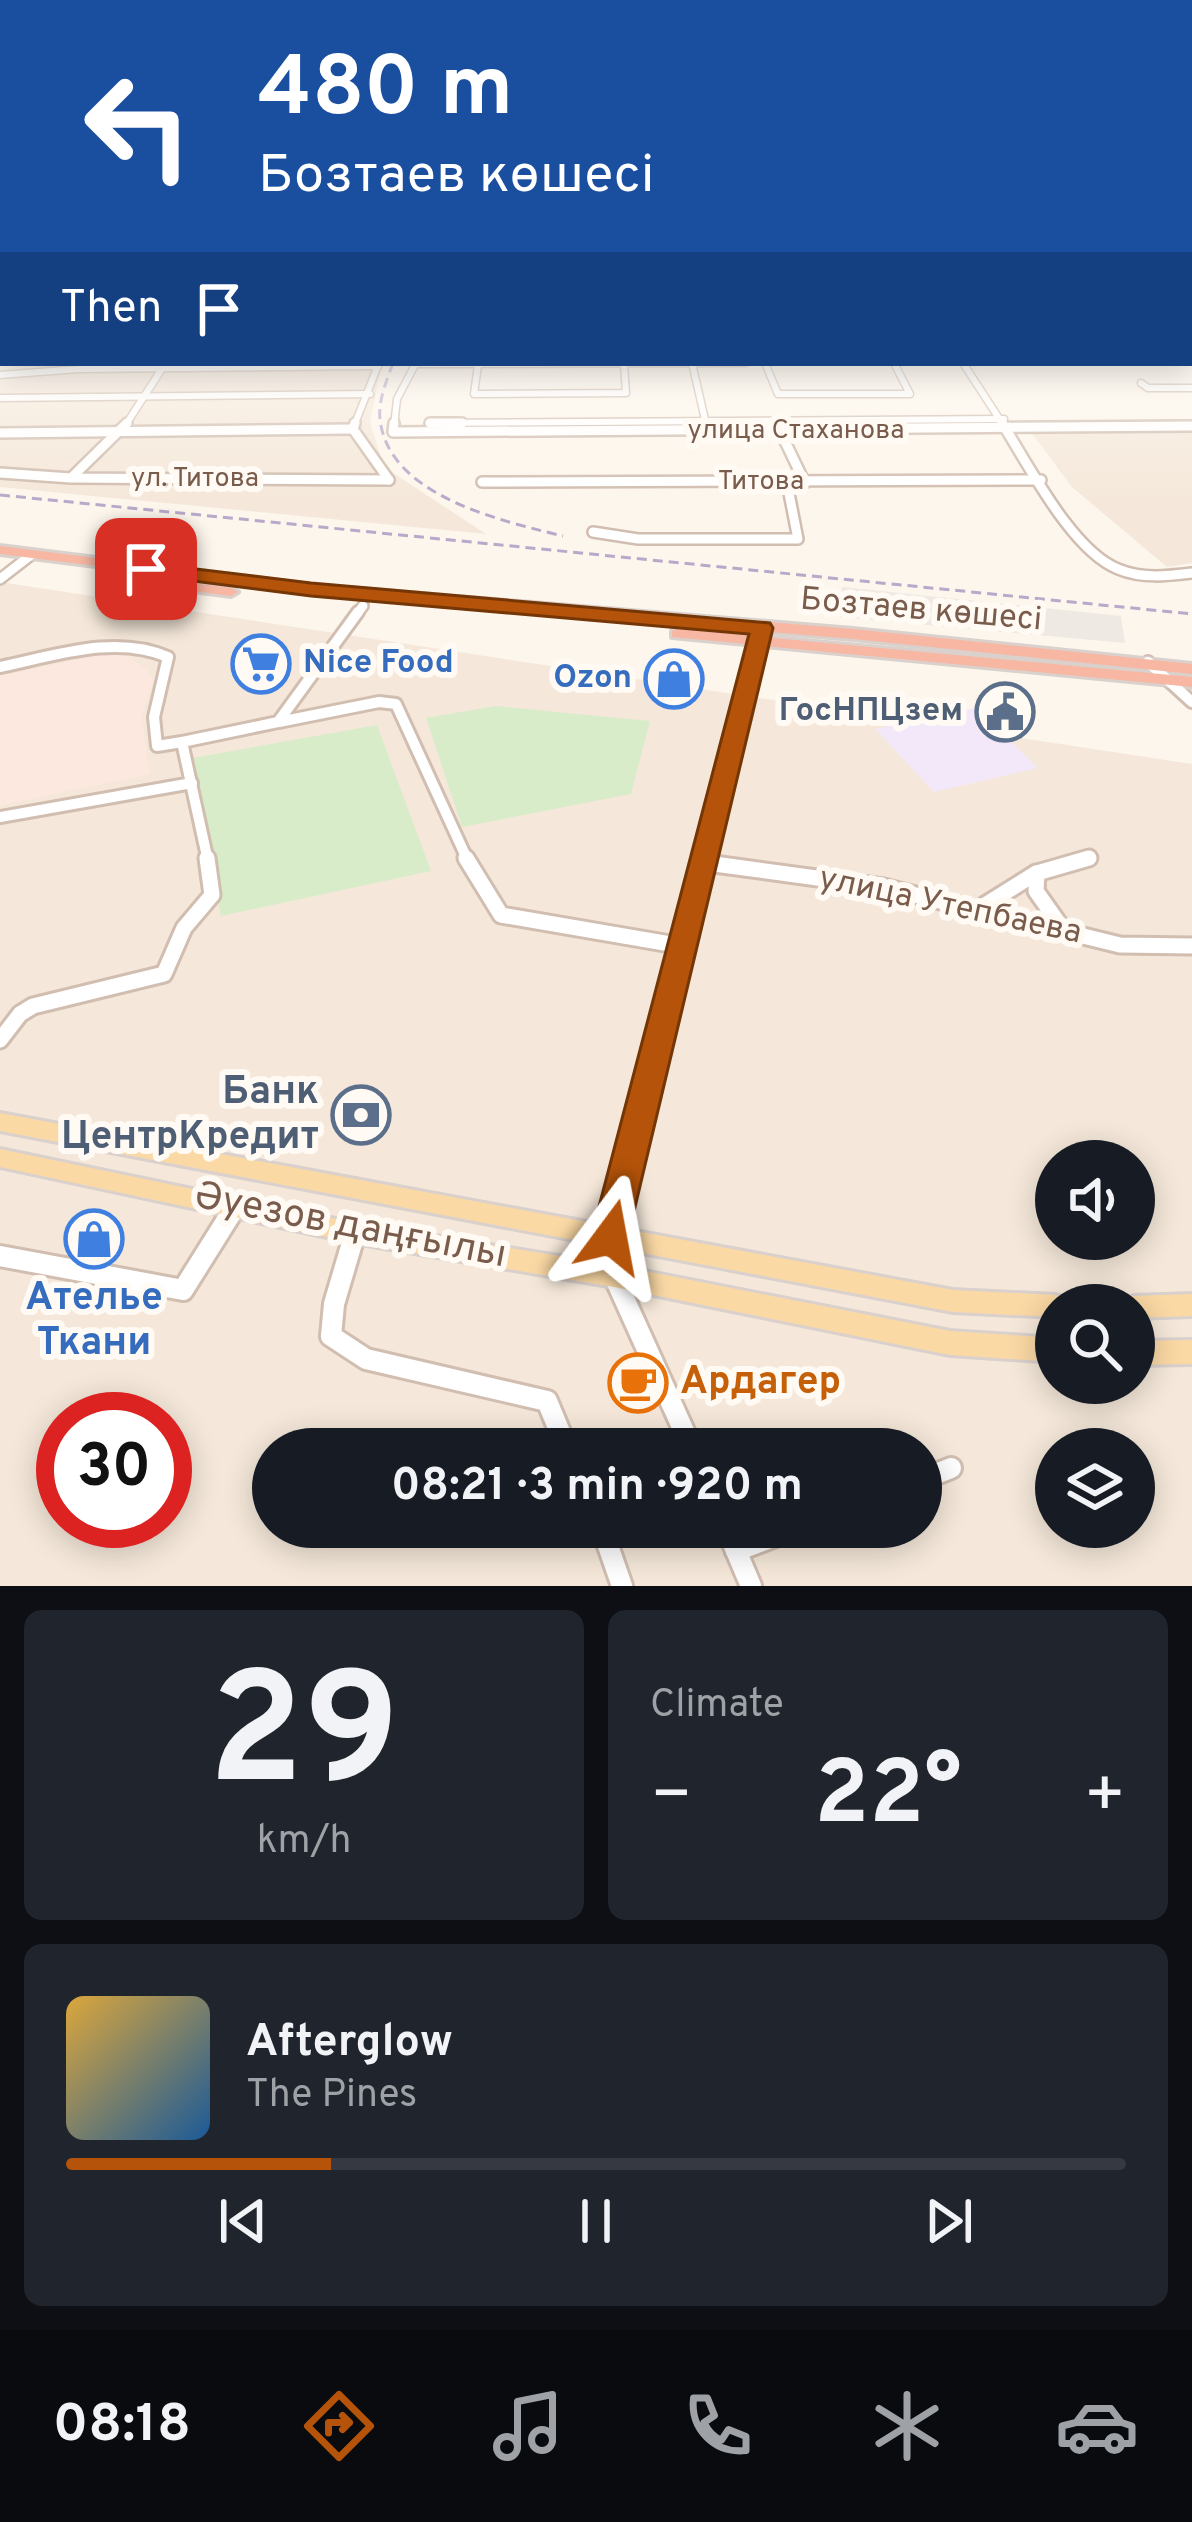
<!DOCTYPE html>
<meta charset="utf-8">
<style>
:root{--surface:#171b24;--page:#20242c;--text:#f1f3f6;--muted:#9ea1a6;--line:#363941;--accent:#b45309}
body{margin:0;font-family:Overpass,sans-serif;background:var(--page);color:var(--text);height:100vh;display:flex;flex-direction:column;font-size:45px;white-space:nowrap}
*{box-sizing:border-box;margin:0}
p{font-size:39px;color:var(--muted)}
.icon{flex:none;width:66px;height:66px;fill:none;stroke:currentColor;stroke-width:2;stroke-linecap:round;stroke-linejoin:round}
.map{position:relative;height:1586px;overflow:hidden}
.sheet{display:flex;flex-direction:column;gap:24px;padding:24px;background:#0d0f14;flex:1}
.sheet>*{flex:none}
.banner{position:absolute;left:0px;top:0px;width:1194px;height:366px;box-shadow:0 6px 30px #0003;background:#1a4fa0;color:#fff;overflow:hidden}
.buttons{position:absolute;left:1035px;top:1140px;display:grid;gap:24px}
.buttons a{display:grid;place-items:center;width:120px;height:120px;border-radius:50%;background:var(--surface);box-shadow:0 6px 30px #0003;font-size:60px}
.speed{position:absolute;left:36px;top:1392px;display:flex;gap:24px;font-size:60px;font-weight:700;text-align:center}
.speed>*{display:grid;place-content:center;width:156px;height:156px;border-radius:50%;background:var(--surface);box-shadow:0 6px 30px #0003;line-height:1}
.speed .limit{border:18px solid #d22;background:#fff;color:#111}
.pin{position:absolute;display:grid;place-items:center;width:102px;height:102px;color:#fff;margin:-51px;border-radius:24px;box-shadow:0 6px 18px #0006}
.me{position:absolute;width:132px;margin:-66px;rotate:13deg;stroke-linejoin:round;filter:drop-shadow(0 0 9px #0008)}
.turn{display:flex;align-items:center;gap:42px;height:252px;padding:0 60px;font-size:54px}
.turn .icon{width:156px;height:156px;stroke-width:2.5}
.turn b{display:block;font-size:84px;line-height:102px}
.then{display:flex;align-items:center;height:114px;padding:0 60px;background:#0003;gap:24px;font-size:45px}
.big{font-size:90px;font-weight:700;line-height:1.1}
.sheet .tile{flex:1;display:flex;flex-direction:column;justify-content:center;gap:18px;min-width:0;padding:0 42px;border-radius:18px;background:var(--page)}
.sheet .dial{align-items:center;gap:0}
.dial b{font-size:156px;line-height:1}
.song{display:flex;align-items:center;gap:36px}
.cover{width:144px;height:144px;border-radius:18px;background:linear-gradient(135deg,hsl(40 70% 55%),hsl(210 70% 35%))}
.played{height:12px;border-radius:6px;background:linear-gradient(90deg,var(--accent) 25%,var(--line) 25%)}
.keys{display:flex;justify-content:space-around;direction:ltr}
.heat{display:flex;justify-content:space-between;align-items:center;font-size:66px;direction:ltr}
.sheet .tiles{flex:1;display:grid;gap:24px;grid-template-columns:1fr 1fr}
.tile:last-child{grid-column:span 2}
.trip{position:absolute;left:252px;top:1428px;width:690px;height:120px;border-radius:60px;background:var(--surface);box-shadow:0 6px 30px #0003;font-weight:700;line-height:120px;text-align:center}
.tabs{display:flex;height:192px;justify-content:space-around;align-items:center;background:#090b0e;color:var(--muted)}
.tabs .icon{width:84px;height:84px}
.tabs .selected{color:var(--accent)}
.tabs b{font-size:54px;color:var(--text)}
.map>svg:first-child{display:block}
</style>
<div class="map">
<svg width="1192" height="1586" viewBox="0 0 1192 1586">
<rect width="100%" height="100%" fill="#fdf6ec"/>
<!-- residential -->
<g fill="#f5e8da" fill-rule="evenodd">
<path d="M19 363H382L370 423 384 467 486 534 0 487V366Z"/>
<path d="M1192 428V563L1167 567 1072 487 1031 432Z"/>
<path d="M0 582 1192 764V1586H0ZM1056 1161H1134V1239H1056ZM1056 1305H1134V1383H1056ZM63 1419H165V1521H63ZM273 1449H921V1527H273ZM1056 1449H1134V1527H1056Z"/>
</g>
<!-- commercial -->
<path fill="#fde8e0" d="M119 651 145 668 154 680 141 717 150 774 0 805V676Z"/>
<!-- industrial -->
<path fill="#efe9e4" d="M842 587 1121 616 1125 643 840 617Z"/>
<!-- education -->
<path fill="#f3e8fa" d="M975 708 1038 768 934 792 875 729Z"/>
<!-- green -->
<g fill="#d8ecc9">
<path d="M496 706 650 721 631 794 462 827 426 718Z"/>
<path d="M377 725 431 871 221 916 193 758Z"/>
</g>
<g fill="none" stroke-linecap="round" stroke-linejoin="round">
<defs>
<g id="minor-far4">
<path d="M692 363 706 424"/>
<path d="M765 363 778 394H910L894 363"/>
<path d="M963 363 1004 426"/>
<path d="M416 364 746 363"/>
<path d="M478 365 474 394 626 393 624 364"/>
<path d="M0 375 78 369 378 366"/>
<path d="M1141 383 1148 388H1192"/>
<path d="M0 398 370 394"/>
<path d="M430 423 1004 419"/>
<path d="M125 426 165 364"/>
<path d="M354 426 379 363"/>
<path d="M394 426 397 399 416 363"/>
</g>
<g id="minor-far3">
<path d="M355 423 353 429 389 480"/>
<path d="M394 423 393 432 1192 426"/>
<path d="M430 423H462"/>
<path d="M1002 423C1028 464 1072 551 1118 569 1142 579 1167 576 1192 573"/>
<path d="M780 431 805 483"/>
<path d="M0 433 353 429"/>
<path d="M0 473 71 478 389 480"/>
<path d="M72 477 127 423"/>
<path d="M482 482 1041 480"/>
<path d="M593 532 638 539H798L787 483"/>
<path d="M0 579 31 555"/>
<path d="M356 615 363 606"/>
</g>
<g id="minor-far2">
<path d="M1148 662 1192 702"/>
<path d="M0 667C54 656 115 634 168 657L154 717 157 746 182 742"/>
<path d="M279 722 379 702 396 704 468 861"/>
<path d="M0 817 192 783"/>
<path d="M208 861 182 742 278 722 358 612"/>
<path d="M704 861 762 628"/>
<path d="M1080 861 1089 858"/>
</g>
<g id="minor-far1">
<path d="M466 858 501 915 682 946"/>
<path d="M707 863 883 887 1120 945 1192 946"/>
<path d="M977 910 1036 873"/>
<path d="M1062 928 1036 891 1037 873 1089 858"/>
<path d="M0 1040 20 1014 33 1006 164 974 184 928 212 895 207 858"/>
<path d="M626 1178 705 858"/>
</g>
<g id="minor">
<path d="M626 1175 611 1237 614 1276 692 1449"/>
<path d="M355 1233 334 1304 331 1336 366 1359 547 1401 567 1449"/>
<path d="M0 1256 183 1290 235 1207"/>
<path d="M921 1480 951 1468"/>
<path d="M726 1527 751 1586"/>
<path d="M736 1551 799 1527"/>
<path d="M622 1586 605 1537 635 1527"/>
</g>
<g id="major">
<path d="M3 311V317L0 318V312Z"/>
<path d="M0 1113 953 1290 1056 1295 1065 1298 1068 1305H1056V1317L953 1312 0 1131Z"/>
<path d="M0 1149 355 1223 614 1265 950 1331 1056 1338V1362L950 1355 614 1287 355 1243 0 1167Z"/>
<path d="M1192 1294V1316L1134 1318V1305H1122L1125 1299 1134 1296Z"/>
<path d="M1192 1340V1364L1134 1365V1341Z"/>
</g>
<g id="highway">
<path d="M0 546 311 585 853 629 1192 664V674L853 639 311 593 0 554Z"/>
<path d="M152 578 231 588 238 592 231 596 147 585 145 582Z"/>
<path d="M677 629 1192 677V687L672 637V631Z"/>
</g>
</defs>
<!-- minor-far4 casing -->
<use href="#minor-far4" stroke="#d1beb0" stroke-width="9"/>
<!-- minor-far3 casing -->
<use href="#minor-far3" stroke="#d1beb0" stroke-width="14"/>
<!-- minor-far2 casing -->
<use href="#minor-far2" stroke="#d1beb0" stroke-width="16"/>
<!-- minor-far1 casing -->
<use href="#minor-far1" stroke="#d1beb0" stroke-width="21"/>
<!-- minor casing -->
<use href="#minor" stroke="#d1beb0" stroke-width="26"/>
<!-- major casing -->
<use href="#major" stroke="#dad1cd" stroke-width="6"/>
<!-- highway casing -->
<use href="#highway" stroke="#dad1cd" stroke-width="6"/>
<!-- minor-far4 -->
<use href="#minor-far4" stroke="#fff" stroke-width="6"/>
<!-- minor-far3 -->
<use href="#minor-far3" stroke="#fff" stroke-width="9"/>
<!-- minor-far2 -->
<use href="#minor-far2" stroke="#fff" stroke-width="10"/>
<!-- minor-far1 -->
<use href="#minor-far1" stroke="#fff" stroke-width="15"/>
<!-- minor -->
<use href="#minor" stroke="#fff" stroke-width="20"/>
<!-- major -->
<use href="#major" fill="#fbd9a5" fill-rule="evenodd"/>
<!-- highway -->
<use href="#highway" fill="#f7b7a3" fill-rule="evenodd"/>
<!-- rail -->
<g stroke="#b9a8c9" stroke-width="3" stroke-dasharray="10 6" stroke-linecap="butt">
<path d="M393 363C387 380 378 400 380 419 388 496 502 521 563 536"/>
<path d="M0 495 1192 614"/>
</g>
</g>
<!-- sky -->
<linearGradient id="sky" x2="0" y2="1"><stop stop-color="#97c7e8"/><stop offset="0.56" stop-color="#fefbf6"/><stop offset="1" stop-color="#fefbf6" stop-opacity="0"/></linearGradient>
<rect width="1192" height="500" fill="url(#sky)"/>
<!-- route -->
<path fill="#b45309" stroke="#753606" stroke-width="3" d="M146 563 311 583 770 623 773 628 625 1249 611 1254 597 1249 591 1237 749 634 311 596 138 574V565Z"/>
<!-- icons -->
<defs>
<symbol id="supermarket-ring" viewBox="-11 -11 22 22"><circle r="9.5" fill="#fffaf3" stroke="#3f7fe0" stroke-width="1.5"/><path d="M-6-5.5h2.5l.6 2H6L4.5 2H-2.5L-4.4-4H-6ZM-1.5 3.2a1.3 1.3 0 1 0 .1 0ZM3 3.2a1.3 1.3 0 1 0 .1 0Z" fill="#3f7fe0"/></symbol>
<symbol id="shop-ring" viewBox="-11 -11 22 22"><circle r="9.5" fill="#fffaf3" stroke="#3f7fe0" stroke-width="1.5"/><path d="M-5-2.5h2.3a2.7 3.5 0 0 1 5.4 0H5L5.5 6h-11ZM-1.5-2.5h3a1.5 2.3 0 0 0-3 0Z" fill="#3f7fe0"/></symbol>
<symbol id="civic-ring" viewBox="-11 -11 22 22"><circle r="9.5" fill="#fffaf3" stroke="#5c6f8a" stroke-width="1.5"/><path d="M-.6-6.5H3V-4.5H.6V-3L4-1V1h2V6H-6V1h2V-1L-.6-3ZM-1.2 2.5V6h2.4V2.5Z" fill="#5c6f8a"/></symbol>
<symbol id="bank-ring" viewBox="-11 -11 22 22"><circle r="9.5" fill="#fffaf3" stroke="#5c6f8a" stroke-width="1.5"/><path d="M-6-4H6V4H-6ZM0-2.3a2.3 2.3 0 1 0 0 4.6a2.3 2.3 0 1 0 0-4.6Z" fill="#5c6f8a"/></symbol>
<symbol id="cafe-ring" viewBox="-11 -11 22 22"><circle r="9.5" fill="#fffaf3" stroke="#e8710a" stroke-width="1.5"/><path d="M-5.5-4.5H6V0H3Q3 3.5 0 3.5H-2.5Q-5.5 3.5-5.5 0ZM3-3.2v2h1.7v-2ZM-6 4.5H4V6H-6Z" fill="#e8710a"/></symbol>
</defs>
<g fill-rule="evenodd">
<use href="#supermarket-ring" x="228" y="631" width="66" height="66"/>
<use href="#shop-ring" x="641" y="646" width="66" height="66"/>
<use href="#civic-ring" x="972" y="679" width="66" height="66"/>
<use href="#bank-ring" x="328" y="1082" width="66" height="66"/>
<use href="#shop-ring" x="61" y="1206" width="66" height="66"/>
<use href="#cafe-ring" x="605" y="1350" width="66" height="66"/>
</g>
<g text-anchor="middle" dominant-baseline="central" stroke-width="12" stroke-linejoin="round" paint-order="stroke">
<!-- far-street labels -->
<g font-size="27" fill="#7a5c4d" stroke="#fffaf3">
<text x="796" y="431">улица Стаханова</text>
<text x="195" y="479">ул. Титова</text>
<text x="761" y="482">Титова</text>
</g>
<!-- street labels -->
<g font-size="33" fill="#7a5c4d" stroke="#fffaf3">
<text transform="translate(921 611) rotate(5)">Бозтаев көшесі</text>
<text transform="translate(950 907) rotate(12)">улица Утепбаева</text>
</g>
<!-- shop labels -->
<g font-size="33" font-weight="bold" fill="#366cbe" stroke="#fffaf3" text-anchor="start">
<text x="303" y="664">Nice Food</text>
<text x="632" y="679" text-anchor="end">Ozon</text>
</g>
<!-- service labels -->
<g font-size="33" font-weight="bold" fill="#4e5e75" stroke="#fffaf3" text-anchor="end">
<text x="963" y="712">ГосНПЦзем</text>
</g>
<!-- near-service labels -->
<g font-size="39" font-weight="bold" fill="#4e5e75" stroke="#fffaf3" text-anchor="end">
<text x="319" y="1093">Банк<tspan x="319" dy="45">ЦентрКредит</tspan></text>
</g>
<!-- near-street labels -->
<g font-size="39" fill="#7a5c4d" stroke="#fffaf3">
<text transform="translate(350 1227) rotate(11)">Әуезов даңғылы</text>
</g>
<!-- near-shop labels -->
<g font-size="39" font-weight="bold" fill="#366cbe" stroke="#fffaf3">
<text x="94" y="1299">Ателье<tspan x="94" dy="45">Ткани</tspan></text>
</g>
<!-- near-food labels -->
<g font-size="39" font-weight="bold" fill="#c56008" stroke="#fffaf3" text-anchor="start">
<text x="680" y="1383">Ардагер</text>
</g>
</g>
</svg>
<div class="buttons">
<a><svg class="icon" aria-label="sound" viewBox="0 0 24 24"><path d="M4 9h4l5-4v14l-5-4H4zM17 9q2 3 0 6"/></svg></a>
<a><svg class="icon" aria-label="search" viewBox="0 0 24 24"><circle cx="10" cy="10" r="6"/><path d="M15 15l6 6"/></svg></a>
<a><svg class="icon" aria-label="layers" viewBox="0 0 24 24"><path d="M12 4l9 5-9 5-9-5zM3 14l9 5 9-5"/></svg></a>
</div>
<div class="speed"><div class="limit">30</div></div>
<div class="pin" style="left:146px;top:569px;background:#d93025"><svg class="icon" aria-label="arrive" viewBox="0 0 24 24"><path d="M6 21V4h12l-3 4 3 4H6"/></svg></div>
<svg class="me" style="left:611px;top:1237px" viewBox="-20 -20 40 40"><path d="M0-17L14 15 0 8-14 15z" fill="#b45309" stroke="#fff" stroke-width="4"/></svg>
<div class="trip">08:21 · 3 min · 920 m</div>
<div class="banner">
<div class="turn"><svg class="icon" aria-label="left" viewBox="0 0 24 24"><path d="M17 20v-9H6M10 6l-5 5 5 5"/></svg><div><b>480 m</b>Бозтаев көшесі</div></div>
<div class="then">Then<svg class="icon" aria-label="arrive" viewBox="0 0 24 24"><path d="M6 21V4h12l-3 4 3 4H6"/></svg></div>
</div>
</div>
<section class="sheet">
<div class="tiles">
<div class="tile dial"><b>29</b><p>km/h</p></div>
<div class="tile"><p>Climate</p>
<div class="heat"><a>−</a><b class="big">22°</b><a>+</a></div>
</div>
<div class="tile">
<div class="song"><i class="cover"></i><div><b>Afterglow</b><p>The Pines</p></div></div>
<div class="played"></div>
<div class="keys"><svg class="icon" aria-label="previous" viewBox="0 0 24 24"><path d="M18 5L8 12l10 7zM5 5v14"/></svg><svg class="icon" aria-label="pause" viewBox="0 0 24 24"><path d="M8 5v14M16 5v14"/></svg><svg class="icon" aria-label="next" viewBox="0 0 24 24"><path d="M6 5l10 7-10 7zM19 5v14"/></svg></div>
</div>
</div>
</section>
<nav class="tabs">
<b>08:18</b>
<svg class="icon selected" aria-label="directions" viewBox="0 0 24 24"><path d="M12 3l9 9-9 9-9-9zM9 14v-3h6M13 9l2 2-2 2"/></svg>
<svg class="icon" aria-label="music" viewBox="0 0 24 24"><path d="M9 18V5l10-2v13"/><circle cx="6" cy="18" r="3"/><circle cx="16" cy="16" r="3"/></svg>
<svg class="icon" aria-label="phone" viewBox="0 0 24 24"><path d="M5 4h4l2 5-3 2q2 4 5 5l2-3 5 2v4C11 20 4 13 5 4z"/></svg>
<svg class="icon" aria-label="climate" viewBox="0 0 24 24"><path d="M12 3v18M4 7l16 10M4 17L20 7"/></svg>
<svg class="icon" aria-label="car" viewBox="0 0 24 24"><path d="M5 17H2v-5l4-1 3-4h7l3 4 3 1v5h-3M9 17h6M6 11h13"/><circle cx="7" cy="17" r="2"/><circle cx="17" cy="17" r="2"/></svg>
</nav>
